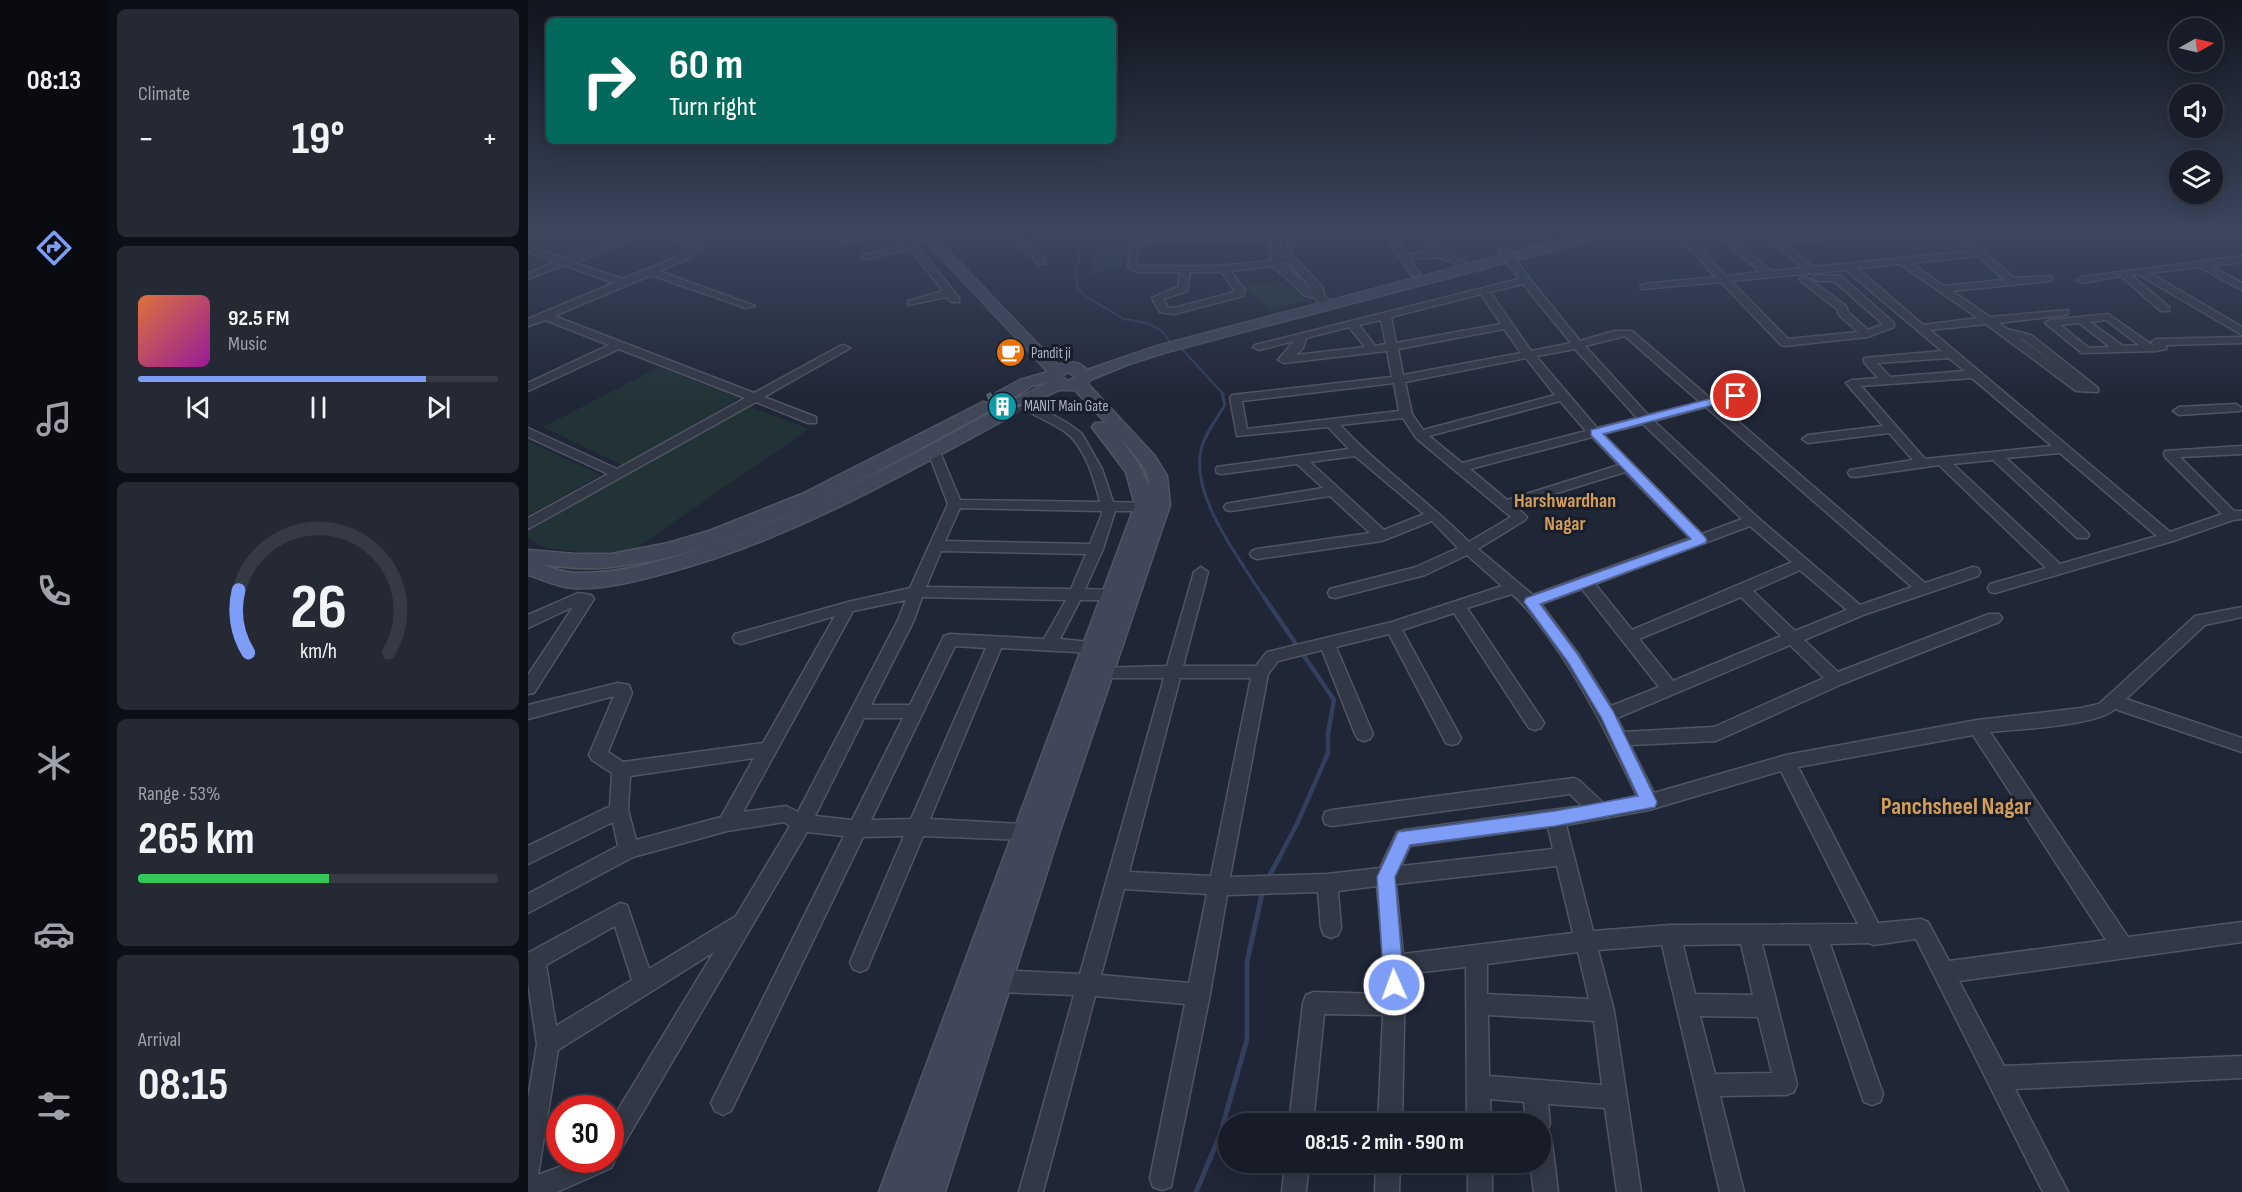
<!DOCTYPE html>
<meta charset="utf-8">
<style>
:root{--surface:#171c28;--page:#242934;--text:#f1f3f6;--muted:#9ea1a8;--line:#363a45;--accent:#7d9df7}
body{margin:0;font-family:"Sofia Sans Condensed",sans-serif;background:var(--page);color:var(--text);height:100vh;display:flex;flex-direction:column;font-size:22px;white-space:nowrap}
*{box-sizing:border-box;margin:0}
p{font-size:20px;color:var(--muted)}
.icon{flex:none;width:33px;height:33px;fill:none;stroke:currentColor;stroke-width:2;stroke-linecap:round;stroke-linejoin:round}
.map{position:relative;flex:1;overflow:hidden}
.side{display:flex;flex-direction:column;gap:9px;padding:9px;background:#0d0f16;width:420px}
.side>*{flex:none}
.hud{position:absolute;left:18px;top:18px;width:570px;height:126px;border-radius:9px;box-shadow:0 3px 15px #0003,0 0 0 2px var(--line);background:#00695c;color:#fff;overflow:hidden}
.needle{width:39px;rotate:82deg}
.controls{position:absolute;left:1641px;top:18px;display:grid;gap:12px}
.controls a{display:grid;place-items:center;width:54px;height:54px;border-radius:50%;background:var(--surface);box-shadow:0 3px 15px #0003,0 0 0 2px var(--line);font-size:30px}
.speed{position:absolute;left:18px;top:1095px;display:flex;gap:12px;font-size:30px;font-weight:700;text-align:center}
.speed>*{display:grid;place-content:center;width:78px;height:78px;border-radius:50%;background:var(--surface);box-shadow:0 3px 15px #0003,0 0 0 2px var(--line);line-height:1}
.speed .limit{border:9px solid #d22;background:#fff;color:#111}
.pin{position:absolute;display:grid;place-items:center;width:51px;height:51px;color:#fff;margin:-26px;border:3px solid #fff;border-radius:50%;box-shadow:0 2px 6px #0007}
.me{position:absolute;width:66px;margin:-33px;rotate:358deg;stroke-linejoin:round;filter:drop-shadow(0 0 4px #0008)}
.turn{display:flex;align-items:center;gap:21px;height:126px;padding:0 24px;font-size:27px}
.turn .icon{width:78px;height:78px;stroke-width:2.5}
.turn b{display:block;font-size:42px;line-height:51px}
.big{font-size:45px;font-weight:700;line-height:1.1}
.side .card{flex:1;display:flex;flex-direction:column;justify-content:center;gap:9px;min-width:0;padding:0 21px;border-radius:9px;background:var(--page)}
.side .dial{align-items:center;gap:0}
.dial svg{height:156px;overflow:visible;fill:none;stroke:var(--line);stroke-width:7;stroke-linecap:round;text-anchor:middle}
.dial text{fill:var(--text);stroke:none}
.song{display:flex;align-items:center;gap:18px}
.cover{width:72px;height:72px;border-radius:9px;background:linear-gradient(135deg,hsl(20 70% 55%),hsl(300 70% 35%))}
.played{height:6px;border-radius:3px;background:linear-gradient(90deg,var(--accent) 80%,var(--line) 80%)}
.keys{display:flex;justify-content:space-around;direction:ltr}
.heat{display:flex;justify-content:space-between;align-items:center;font-size:33px;direction:ltr}
.charge{height:9px;border-radius:4px;background:linear-gradient(90deg,#34c759 53%,var(--line) 0)}
.trip{position:absolute;left:690px;top:1113px;width:333px;height:60px;border-radius:30px;background:var(--surface);box-shadow:0 3px 15px #0003,0 0 0 2px var(--line);font-weight:700;line-height:60px;text-align:center}
main{display:flex;flex:1;min-height:0}
.tab-bar{display:flex;flex-direction:column;width:108px;justify-content:space-around;align-items:center;background:#090b10;color:var(--muted)}
.tab-bar .icon{width:42px;height:42px}
.tab-bar .selected{color:var(--accent)}
.tab-bar b{font-size:27px;color:var(--text)}
.map>svg:first-child{display:block}
</style>
<main>
<nav class="tab-bar">
<b>08:13</b>
<svg class="icon selected" aria-label="directions" viewBox="0 0 24 24"><path d="M12 3l9 9-9 9-9-9zM9 14v-3h6M13 9l2 2-2 2"/></svg>
<svg class="icon" aria-label="music" viewBox="0 0 24 24"><path d="M9 18V5l10-2v13"/><circle cx="6" cy="18" r="3"/><circle cx="16" cy="16" r="3"/></svg>
<svg class="icon" aria-label="phone" viewBox="0 0 24 24"><path d="M5 4h4l2 5-3 2q2 4 5 5l2-3 5 2v4C11 20 4 13 5 4z"/></svg>
<svg class="icon" aria-label="climate" viewBox="0 0 24 24"><path d="M12 3v18M4 7l16 10M4 17L20 7"/></svg>
<svg class="icon" aria-label="car" viewBox="0 0 24 24"><path d="M5 17H2v-5l4-1 3-4h7l3 4 3 1v5h-3M9 17h6M6 11h13"/><circle cx="7" cy="17" r="2"/><circle cx="17" cy="17" r="2"/></svg>
<svg class="icon" aria-label="filters" viewBox="0 0 24 24"><path d="M4 7h16M4 17h16"/><circle cx="9" cy="7" r="2"/><circle cx="15" cy="17" r="2"/></svg>
</nav>
<section class="side">
<div class="card"><p>Climate</p>
<div class="heat"><a>−</a><b class="big">19°</b><a>+</a></div>
</div>
<div class="card">
<div class="song"><i class="cover"></i><div><b>92.5 FM</b><p>Music</p></div></div>
<div class="played"></div>
<div class="keys"><svg class="icon" aria-label="previous" viewBox="0 0 24 24"><path d="M18 5L8 12l10 7zM5 5v14"/></svg><svg class="icon" aria-label="pause" viewBox="0 0 24 24"><path d="M8 5v14M16 5v14"/></svg><svg class="icon" aria-label="next" viewBox="0 0 24 24"><path d="M6 5l10 7-10 7zM19 5v14"/></svg></div>
</div>
<div class="card dial"><svg viewBox="0 0 100 80">
<path d="M14 69A42 42 0 1 1 86 69"/>
<path d="M14 69A42 42 0 0 1 9 37" stroke="#7d9df7"/>
<text x="50" y="56" font-size="32" font-weight="700">26</text>
<text x="50" y="72" font-size="11">km/h</text>
</svg></div>
<div class="card"><p>Range · 53%</p><b class="big">265 km</b><div class="charge"></div></div>
<div class="card"><p>Arrival</p><b class="big">08:15</b></div>
</section>
<div class="map">
<svg width="1714" height="1192" viewBox="0 0 1714 1192">
<rect width="100%" height="100%" fill="#1f2636"/>
<!-- green -->
<g fill="#223338">
<path d="M558 234H601L592 269 580 270 563 275 562 271 566 250Z"/>
<path d="M757 282 778 300 743 311 711 284Z"/>
<path d="M131 367 211 398 96 466 15 427Z"/>
<path d="M221 406 281 429 105 550 60 553 19 548 0 539V530Z"/>
<path d="M459 408 467 413 312 497 164 554 87 573 54 575 23 571 0 560 40 564 209 531Z"/>
<path d="M0 441 73 475 0 515Z"/>
</g>
<g fill="none" stroke-linecap="round" stroke-linejoin="round">
<!-- stream-far3 -->
<path stroke="#323f5d" stroke-width="2" d="M546 234 551 246 552 260 548 267 549 286 557 296 596 319 619 323 634 331 641 341 654 349 696 395"/>
<!-- stream-far2 -->
<path stroke="#323f5d" stroke-width="3" d="M694 393 697 405C689 418 676 435 673 450 662 496 713 561 737 599"/>
<!-- stream-far1 -->
<path stroke="#323f5d" stroke-width="4.5" d="M736 597 806 700 800 733V753L769 824 750 860"/>
<!-- stream -->
<g stroke="#323f5d" stroke-width="5">
<path d="M739 880 751 858"/>
<path d="M668 1192 692 1135 719 1039V962L735 889"/>
</g>
<defs>
<g id="street">
<path d="M102 234H114L47 263 95 279 158 253 166 247 133 234H146L173 243 176 247 164 257 131 271 227 306 218 308 123 275 26 316 226 393 312 346 316 345 322 348 236 397 288 417V423H280L228 402 0 529V518L80 474 0 437V428L89 469 217 398 91 349 0 391V383L81 345 17 320 0 326V319L86 283 36 265 0 279V273L27 262 0 252V246L38 259Z"/>
<path d="M336 234H351L318 244 313 241Z"/>
<path d="M371 234H380L431 298V302H423L419 297 380 305V301L415 291 382 249 339 259 334 256 378 244Z"/>
<path d="M482 234H491L517 260V264H511Z"/>
<path d="M604 234H613V237L752 234 753 257H755L753 254 755 234H764L763 254 795 288 796 295 804 304 795 306 787 298 776 295 745 266 703 271 717 291 715 296 646 314 632 312 624 298 650 287 652 272H609L600 267ZM743 241V260C699 268 656 266 611 266L608 264 612 243ZM760 262 786 291 754 263ZM662 272H694L707 292 646 308 640 307 635 299 659 291Z"/>
<path d="M856 234H865L879 254 904 252 892 234H901L913 252 938 262 933 265 909 257 882 259 892 274 884 276Z"/>
<path d="M1148 234H1157L1198 276 1232 272 1190 234H1199L1243 271 1275 268 1234 234H1243L1249 238 1324 234 1320 237 1255 243 1285 267 1444 251 1426 234H1436L1486 278 1524 276V280L1520 281 1424 291 1462 317 1540 310V314L1536 315 1470 323 1479 329 1503 335 1570 388V392L1548 391 1458 324 1402 330 1642 532 1694 514 1637 457 1636 454 1637 451 1714 446V454L1652 457 1706 511H1714V519L1705 520 1645 541 1467 593 1462 592 1460 588 1462 584 1518 568 1411 465 1327 477 1322 476 1320 473 1322 470 1385 460 1361 433 1280 443 1274 439 1280 435 1355 426 1318 383 1324 380 1350 378 1336 362V358L1414 351 1318 270 1203 281 1260 339 1330 332 1311 315 1309 309 1273 281 1272 279 1277 276 1318 306 1320 312 1340 330 1355 324 1306 281H1289L1284 278 1289 275 1313 276 1366 323V327L1339 337 1257 346 1253 345 1193 282 1113 289V285L1117 284 1188 277ZM1450 256 1476 280 1416 286 1383 263ZM1372 264 1450 318 1395 325 1329 268ZM1492 338 1495 339 1528 365ZM1421 358 1437 371 1362 377 1349 363ZM1444 378 1524 446 1397 459 1333 386ZM1532 453 1629 536 1532 564 1425 464 1465 460 1549 538H1559L1561 535 1559 532 1478 458Z"/>
<path d="M973 248H979L1001 278 1052 341 1086 331H1104L1183 399 1219 389 1223 391V395L1190 404 1397 583 1445 567 1450 568 1452 572 1450 576 1335 615 1276 640 1310 672 1461 614H1471L1474 618 1471 622 1314 684 1188 741 1102 745 1126 793 1258 755 1449 720 1553 708 1571 704 1667 616 1714 607V617L1677 625 1598 699 1714 738V752L1587 709C1569 726 1490 729 1462 732L1600 937 1714 922V942L1431 981 1476 1066 1714 1056V1078L1487 1089 1540 1192H1515L1388 939 1346 945 1341 943 1302 944 1355 1094 1352 1102 1344 1105 1336 1102 1333 1094 1282 944H1234L1269 1084 1266 1092 1258 1095 1192 1096 1216 1192H1192L1134 945 1070 950 1086 1011 1113 1192H1089L1077 1108 1020 1104 1022 1124 1017 1133 1020 1135 1024 1143 1030 1192H1006L1002 1162H1012V1124H998L996 1102 962 1099 963 1124H939L938 967 877 974 874 1124H850L855 1015 796 1014 785 1124H761L775 1003 778 995 786 992 855 994 856 965 849 886 810 891 813 928 810 935 803 938 796 935 793 928 790 892 699 895 682 994 643 1187 634 1190 625 1187 622 1178 657 1004 567 996 515 1192H491L546 995 470 992 463 988 459 981 463 974 470 970 552 974 636 678H575L569 676 567 672 569 668 639 666 666 572 673 567 680 572 655 666H728L739 652 864 622 974 586 939 555 897 575 807 598 802 597 800 593 802 589 888 567 930 548 904 521 854 541 729 559 724 557 722 554 724 551 729 549 842 533 802 496 703 511 698 510 696 507 698 504 703 503 795 488 769 464 694 474 689 473 688 470 689 467 821 449 800 427 709 436 702 398 704 395 864 377 859 351 756 363 750 360 766 341 731 350 725 347 727 345 991 279 971 250ZM995 284 1043 343 1003 351 962 292ZM953 294 973 324 868 343 863 317ZM853 320 858 344 847 346 831 325ZM821 327 837 347 768 355 775 348 778 338ZM976 329 993 353 875 375 870 349ZM1097 336 1172 402 1120 415 1057 346ZM1047 349 1109 418 1069 428 1008 356ZM998 358 1027 395 895 430 884 414 877 382ZM866 383 871 411 719 429 714 401ZM1032 401 1058 431 934 463 901 436ZM1178 407 1384 587 1332 605 1229 517 1126 421ZM875 418 888 438 983 517 941 542C900 501 852 468 812 425ZM1115 424 1214 519 1174 534 1075 434ZM1064 437 1091 465 979 500 942 469ZM827 456 896 514 856 530 782 462ZM1097 472 1162 538 1005 595 950 549 997 520 999 517 987 506ZM1222 526 1264 562 1104 630 1067 584ZM1272 570 1319 610 1267 631 1225 591ZM1054 589 1131 687 1083 706 1051 655 1013 604ZM984 594C999 607 1010 623 1022 639 1058 689 1083 742 1109 796L1075 803 1052 781 1046 778 804 810 797 812 795 818 797 824 804 826 1042 794 1054 806 876 830 869 832 852 868 799 874 702 877 740 674 750 661 794 650 827 734 830 739 836 741 842 739 845 734 808 647 861 634 918 743 924 745 930 743 933 738 874 630 926 613 1001 728 1007 730 1013 728 1016 723 1013 718 939 608ZM1213 597 1253 636 1145 681 1111 639ZM1262 645 1296 678 1186 727 1096 732 1089 718ZM652 678H723L683 876 601 872ZM1445 735 1578 940 1421 961 1400 922 1393 919 1350 923 1270 767ZM1253 771 1330 924 1142 925 1065 931 1038 825 1121 810ZM1020 827 1025 849 873 866 882 846ZM1029 866 1045 933 875 954 868 884ZM596 889 679 894 661 983 573 975ZM1213 944 1225 995 1167 994 1155 945ZM1050 952 1061 999 959 994V964ZM960 1015 1066 1021 1074 1085 961 1076ZM1172 1016 1230 1017 1244 1073 1187 1074Z"/>
<path d="M1714 256V262L1683 266 1714 283V290L1671 267 1622 273 1714 327V335L1610 274 1603 275 1641 307V311H1633L1593 276 1554 283 1549 280 1554 277Z"/>
<path d="M1580 314 1624 345H1626L1623 342 1628 339 1714 337V343L1638 345V349L1628 351 1554 353 1517 323 1522 320ZM1578 320 1611 345 1595 346 1562 322ZM1551 323 1582 347 1561 348 1532 325Z"/>
<path d="M495 398 541 424 554 434 574 469 585 502 615 503 622 507 615 511H587L575 549 557 589 583 590 590 595 583 600H552L532 639 571 643 573 647 571 651 565 653 473 648 402 819 497 824 504 826 506 832 504 838 497 840 395 836 339 969 332 972 325 969 322 962 376 836 335 837 203 1111 195 1115 187 1111 183 1103 187 1095 316 836 279 832 90 1154 86 1156 87 1160 83 1168 29 1192H0V1098L9 1044 0 983V953L92 903 99 905 121 969 208 916 262 826 256 822 199 831 105 857 0 913V894L90 846 85 822 0 864V846L82 806 84 773 64 760 61 755 86 696 0 719V705L90 683 101 685 104 693 80 752 95 762 235 743 307 616 213 644 207 642 205 638 207 634 320 602 382 588 420 504 402 457 403 454H413L414 457 432 500 572 502C566 478 557 446 536 431 521 421 505 416 491 405V399ZM432 508 574 511V514L562 544 417 541ZM413 551 558 554 543 589 398 587ZM394 597 538 600 516 639 422 634 416 636 382 705H343L386 620ZM378 600 370 620 270 812 258 806 215 812 325 611ZM427 646 458 648 383 819 343 820ZM336 718H375L324 820 287 816ZM226 758 193 817 108 840 100 810 102 776ZM87 926 104 980 28 1026 18 965ZM186 952 82 1123V1160H50L10 1175 30 1050Z"/>
<path d="M1708 404 1714 408 1712 411 1651 415 1645 411 1651 407Z"/>
<path d="M50 593 63 595 66 599 6 693 0 694V675L45 607 0 628V615Z"/>
<path d="M757 1162H781L778 1192H754Z"/>
<path d="M848 1162H872L871 1192H847Z"/>
<rect x="940" y="1162" width="24" height="30"/>
</g>
<g id="secondary">
<path d="M391 234H404L530 365C543 362 550 360 559 370L629 346 1055 234 1062 238 1060 241 639 352 601 364 562 380 560 384 626 455 639 476 642 505 532 831 417 1192H351L607 505 598 472 564 427 567 423H578L547 390H531L489 410 483 409 481 405 483 401 522 382 504 386 480 401H468L466 397 468 393 492 380 520 372ZM540 372 548 377 539 381 534 376ZM592 438C605 453 620 466 622 487L610 463Z"/>
<path d="M455 402 461 403 463 407 461 411C349 471 211 555 83 567 61 570 38 567 15 565 24 568 36 573 46 573 99 574 150 557 200 539 292 505 379 458 466 411H478L480 415 478 419C369 478 259 541 138 573 109 581 74 590 44 588 30 587 14 579 0 575V550L48 554H83L140 543 181 531 274 494Z"/>
</g>
</defs>
<!-- street casing -->
<use href="#street" stroke="#505564" stroke-width="3"/>
<!-- secondary casing -->
<use href="#secondary" stroke="#505564" stroke-width="3"/>
<!-- street -->
<use href="#street" fill="#323846" fill-rule="evenodd"/>
<!-- secondary -->
<use href="#secondary" fill="#404759" fill-rule="evenodd"/>
</g>
<!-- wall -->
<path fill="#434b5e" d="M459 395 466 398 481 406 494 410 481 417 479 410 466 409 460 401Z"/>
<!-- shaded-wall -->
<path fill="#303749" d="M493 405 494 410 481 417 480 412Z"/>
<!-- building -->
<path fill="#4e5669" stroke="#5d6477" stroke-width="1.5" d="M462 393 466 398H478L481 406 493 405 480 412 478 405 464 403 459 395Z"/>
<!-- sky -->
<linearGradient id="sky" x2="0" y2="1"><stop stop-color="#11151e"/><stop offset="0.58" stop-color="#3c475d"/><stop offset="1" stop-color="#3c475d" stop-opacity="0"/></linearGradient>
<rect width="1714" height="401" fill="url(#sky)"/>
<!-- route -->
<path fill="#7d9df7" stroke="#5166a1" stroke-width="1.5" d="M1208 392 1213 396 1211 398 1075 434 1177 537 1179 540 1177 543 1012 604 1050 655 1085 711 1129 802 1127 807 1027 826 882 845 867 877 876 985 873 992 866 994 859 992 856 985 849 877 870 832 1027 811 1110 796 1073 717 1040 662 996 602 998 598 1163 539 1063 435V430Z"/>
<!-- icons -->
<defs>
<symbol id="cafe-disc" viewBox="-11 -11 22 22"><circle r="9.5" fill="#e8710a" stroke="#181d2a"/><path d="M-5.5-4.5H6V0H3Q3 3.5 0 3.5H-2.5Q-5.5 3.5-5.5 0ZM3-3.2v2h1.7v-2ZM-6 4.5H4V6H-6Z" fill="#fff"/></symbol>
<symbol id="building-disc" viewBox="-11 -11 22 22"><circle r="9.5" fill="#0f9aa8" stroke="#181d2a"/><path d="M-4-6H4V6H1V3H-1V6H-4ZM-2.5-4.3h1.7v1.8h-1.7ZM.8-4.3h1.7v1.8H.8ZM-2.5-1h1.7V.8h-1.7ZM.8-1h1.7V.8H.8Z" fill="#fff"/></symbol>
</defs>
<g fill-rule="evenodd">
<use href="#cafe-disc" x="466" y="336" width="33" height="33"/>
<use href="#building-disc" x="458" y="390" width="33" height="33"/>
</g>
<g text-anchor="middle" dominant-baseline="central" stroke-width="6" stroke-linejoin="round" paint-order="stroke">
<!-- far-poi labels -->
<g font-size="15" fill="#acb2c3" stroke="#181d2a" text-anchor="start">
<text x="503" y="353">Pandit ji</text>
<text x="496" y="406">MANIT Main Gate</text>
</g>
<!-- neighbourhood labels -->
<g font-size="20" font-weight="bold" fill="#d29d58" stroke="#181d2a">
<text x="1037" y="501">Harshwardhan<tspan x="1037" dy="23">Nagar</tspan></text>
</g>
<!-- near-neighbourhood labels -->
<g font-size="24" font-weight="bold" fill="#d29d58" stroke="#181d2a">
<text x="1428" y="806">Panchsheel Nagar</text>
</g>
</g>
</svg>
<div class="controls">
<a><svg class="needle" viewBox="-14 -14 28 28"><path d="M0-13l5 13h-10z" fill="#e53935"/><path d="M0 13l5-13h-10z" fill="#9ea1a8"/></svg></a>
<a><svg class="icon" aria-label="sound" viewBox="0 0 24 24"><path d="M4 9h4l5-4v14l-5-4H4zM17 9q2 3 0 6"/></svg></a>
<a><svg class="icon" aria-label="layers" viewBox="0 0 24 24"><path d="M12 4l9 5-9 5-9-5zM3 14l9 5 9-5"/></svg></a>
</div>
<div class="speed"><div class="limit">30</div></div>
<div class="pin" style="left:1208px;top:396px;background:#d93025"><svg class="icon" aria-label="arrive" viewBox="0 0 24 24"><path d="M6 21V4h12l-3 4 3 4H6"/></svg></div>
<svg class="me" style="left:866px;top:985px" viewBox="-20 -20 40 40"><circle r="17" fill="#7d9df7" stroke="#fff" stroke-width="3"/><path d="M0-11L8 9 0 5-8 9z" fill="#fff"/></svg>
<div class="trip">08:15 · 2 min · 590 m</div>
<div class="hud">
<div class="turn"><svg class="icon" aria-label="right" viewBox="0 0 24 24"><path d="M7 20v-9h11M14 6l5 5-5 5"/></svg><div><b>60 m</b>Turn right</div></div>
</div>
</div>
</main>
